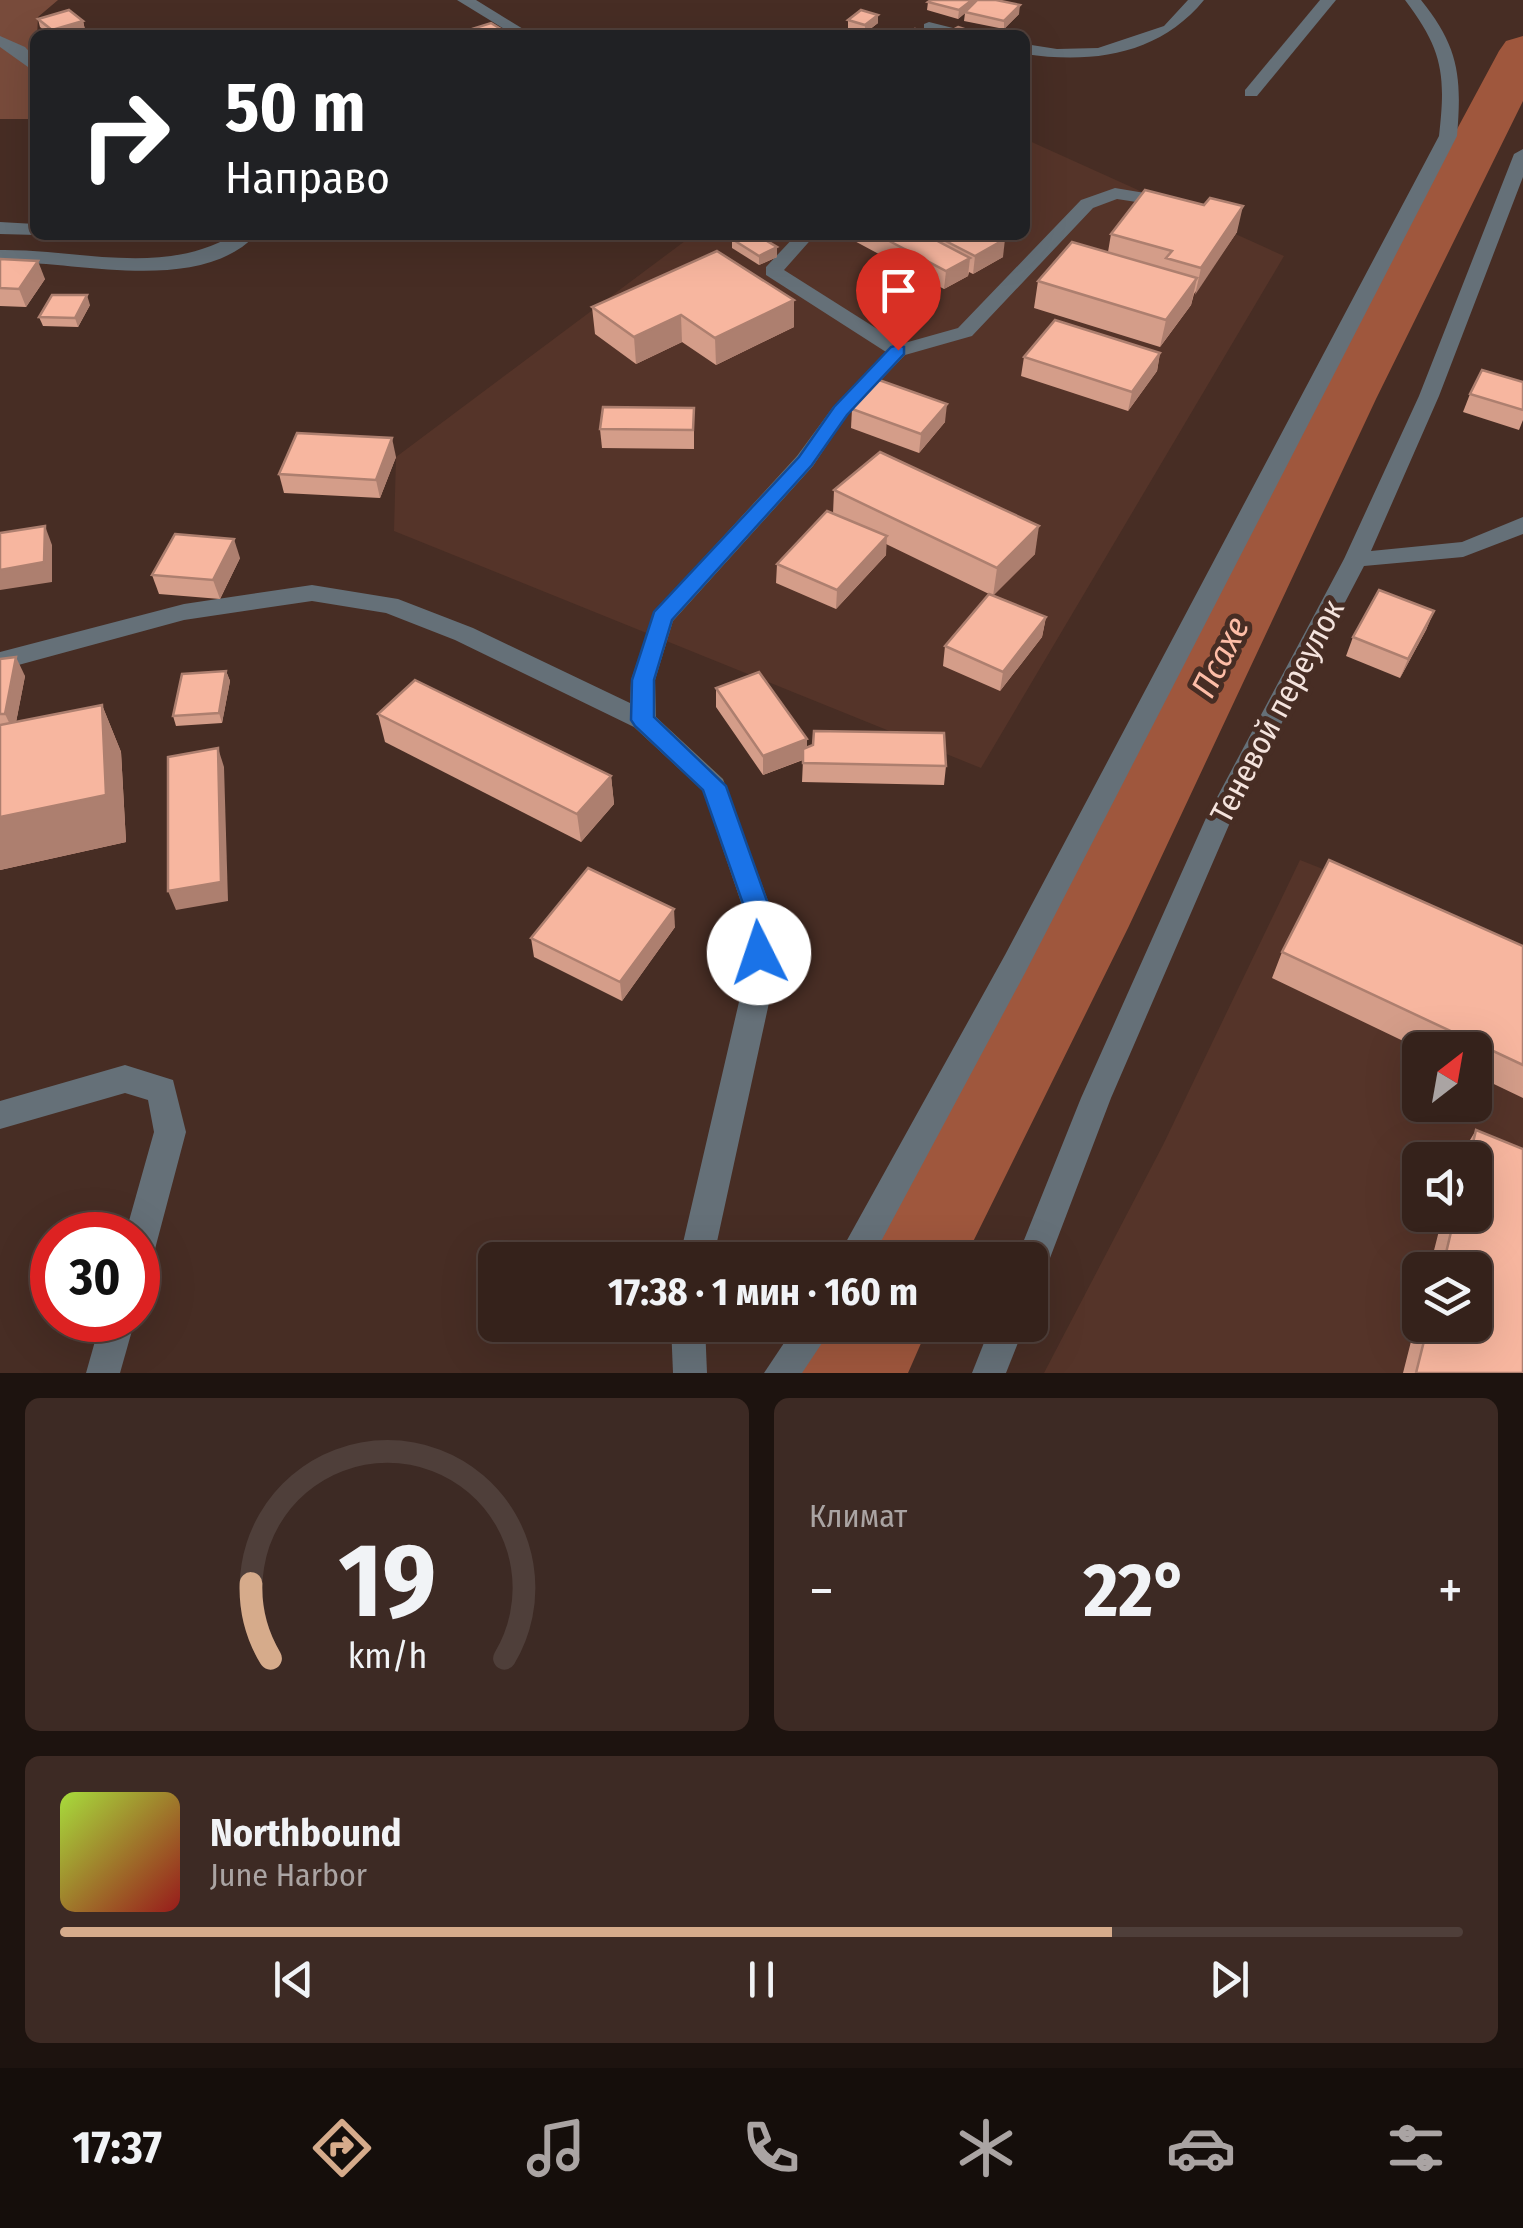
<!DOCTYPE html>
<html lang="ru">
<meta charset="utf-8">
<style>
:root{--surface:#35221b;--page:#3d2a24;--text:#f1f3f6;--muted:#aaa4a3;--line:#4f3f3a;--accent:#d6ab8b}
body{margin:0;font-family:"Fira Sans Condensed",sans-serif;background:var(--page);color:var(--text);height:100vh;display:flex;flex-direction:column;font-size:38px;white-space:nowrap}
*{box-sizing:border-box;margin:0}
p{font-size:32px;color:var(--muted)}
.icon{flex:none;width:55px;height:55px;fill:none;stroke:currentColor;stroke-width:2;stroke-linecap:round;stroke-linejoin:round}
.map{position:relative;height:1373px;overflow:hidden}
.panel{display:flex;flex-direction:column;gap:25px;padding:25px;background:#1d130f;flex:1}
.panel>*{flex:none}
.guide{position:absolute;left:30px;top:30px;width:1000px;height:210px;border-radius:15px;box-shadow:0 10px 40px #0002,0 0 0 2px var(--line);background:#202124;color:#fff;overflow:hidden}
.needle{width:65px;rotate:31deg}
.buttons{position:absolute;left:1402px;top:1032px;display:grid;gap:20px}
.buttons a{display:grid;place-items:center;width:90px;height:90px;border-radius:15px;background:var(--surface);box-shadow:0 10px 40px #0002,0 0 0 2px var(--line);font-size:50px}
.speed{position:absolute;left:30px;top:1212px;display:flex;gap:20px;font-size:50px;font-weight:700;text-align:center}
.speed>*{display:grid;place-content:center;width:130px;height:130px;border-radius:50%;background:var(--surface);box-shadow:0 10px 40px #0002,0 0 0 2px var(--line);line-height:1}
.speed .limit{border:15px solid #d22;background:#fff;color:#111}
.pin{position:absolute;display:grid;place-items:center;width:85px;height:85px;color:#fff;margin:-102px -42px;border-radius:50% 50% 50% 0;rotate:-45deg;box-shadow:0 0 10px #0007}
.pin .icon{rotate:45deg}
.me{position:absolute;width:110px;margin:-55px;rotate:356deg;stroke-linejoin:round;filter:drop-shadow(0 0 8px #0008)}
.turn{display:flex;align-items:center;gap:35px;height:210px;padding:0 30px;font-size:45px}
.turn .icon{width:130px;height:130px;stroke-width:2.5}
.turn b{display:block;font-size:70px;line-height:85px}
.big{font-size:75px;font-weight:700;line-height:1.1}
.panel .tile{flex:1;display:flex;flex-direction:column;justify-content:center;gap:15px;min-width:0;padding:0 35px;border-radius:15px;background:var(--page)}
.panel .dial{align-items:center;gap:0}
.dial svg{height:260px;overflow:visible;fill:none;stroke:var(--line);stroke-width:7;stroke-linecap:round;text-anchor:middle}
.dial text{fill:var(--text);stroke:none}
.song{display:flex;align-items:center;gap:30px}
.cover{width:120px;height:120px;border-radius:15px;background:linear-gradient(135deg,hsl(80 70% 55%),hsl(0 70% 35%))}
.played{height:10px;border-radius:5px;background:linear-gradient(90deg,var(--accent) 75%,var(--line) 75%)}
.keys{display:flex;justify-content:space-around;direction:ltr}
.heat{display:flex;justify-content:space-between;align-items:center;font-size:55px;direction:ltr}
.panel .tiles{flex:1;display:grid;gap:25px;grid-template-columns:1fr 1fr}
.tile:last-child{grid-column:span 2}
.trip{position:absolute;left:478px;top:1242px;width:570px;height:100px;border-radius:15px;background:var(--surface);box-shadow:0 10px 40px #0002,0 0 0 2px var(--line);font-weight:700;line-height:100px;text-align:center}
.menu{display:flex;height:160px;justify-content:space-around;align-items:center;background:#150e0b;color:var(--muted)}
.menu .icon{width:70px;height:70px}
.menu .on{color:var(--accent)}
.menu b{font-size:45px;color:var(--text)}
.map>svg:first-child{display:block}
</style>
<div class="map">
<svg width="1523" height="1373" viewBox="0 0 1523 1373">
<rect width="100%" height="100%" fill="#472d24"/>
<!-- built -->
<g fill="#553429" fill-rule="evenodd">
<path d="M1025 139 1284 256 981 768 394 531 396 457 689 238 698 235H1025Z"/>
<path d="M1300 860 1490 935 1523 960V1373H1044L1163 1145ZM1420 1050H1475V1105H1420ZM1420 1160H1475V1215H1420ZM1420 1270H1475V1325H1420Z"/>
</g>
<!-- green -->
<path fill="#784b3b" d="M0 0H58L38 17 33 119H0Z"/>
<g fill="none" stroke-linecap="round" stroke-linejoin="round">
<!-- river -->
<g fill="#9f573d" fill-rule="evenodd">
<path d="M1523 36V101L1376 399 1129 926 964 1260H858L873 1225 1054 900 1312 399 1499 51 1506 41Z"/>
<path d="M817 1325H929L908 1373H796Z"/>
</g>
<!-- minor -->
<g fill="#657078" fill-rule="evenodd">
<path d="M457 0H476L533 35H514Z"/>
<path d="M1188 0H1204C1159 55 1092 64 1025 54V44L1057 49 1098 48 1164 26Z"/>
<path d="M1320 0H1336L1257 96H1245V90Z"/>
<path d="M1405 0H1421C1459 47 1462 77 1457 136L1025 973 871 1260H836L1005 955 1439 136C1446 75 1443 50 1405 0Z"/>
<path d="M929 22 969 32 972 35 924 30V24Z"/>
<path d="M0 36 25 47 35 58V72L0 47Z"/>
<path d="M1523 149V177L1439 396 1371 551 1462 542 1523 517V534L1463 557 1364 566 1232 818 1111 1098 1042 1279 1030 1284V1260H1016L1081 1098 1206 818 1344 559 1419 396 1514 154Z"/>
<path d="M1115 188 1175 198 1184 203 1175 208 1117 199 1093 208 972 336 905 355 847 415 813 466 673 621 655 680 656 717 723 779 774 917 772 989 713 1260H679L742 989 746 917 703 791 634 727 455 640 386 613 312 601 184 620 0 670V652L184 604 312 585 398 599 473 628 630 703 631 680 654 612 797 456 833 407 886 352 766 275V267L796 235H815L784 270 901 344 958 328 1081 200Z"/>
<path d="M0 222 35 224 37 235 0 234Z"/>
<path d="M234 235H256C197 296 75 260 0 262V250C79 249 161 277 234 235Z"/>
<path d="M125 1065 173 1080 186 1132 155 1249 150 1260 138 1265V1235H125L154 1132 148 1100 125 1093 0 1129V1101Z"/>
<path d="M101 1320H135L120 1373H86Z"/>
<path d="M671 1325H705L707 1373H673Z"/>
<path d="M796 1325H834L802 1373H764Z"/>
<path d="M991 1325H1025L1006 1373H972Z"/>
</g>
</g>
<!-- wall -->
<g fill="#d49d89">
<path d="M928 2 1019 14 1004 29 964 21 965 13 958 19 927 10Z"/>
<path d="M38 19 83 21 85 30 67 35H50L40 27Z"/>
<path d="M848 20 878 23 865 33 848 28Z"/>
<path d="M1237 232 1194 294 1191 305 1160 347 1034 308 1038 281 1108 252 1111 234Z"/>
<path d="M849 235H998L1003 257 973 274 969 272 968 276 944 289 849 238Z"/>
<path d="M732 239 777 257 759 265 732 248Z"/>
<path d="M0 259 45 279 26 307 0 306Z"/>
<path d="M90 305 78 327 43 326 39 317Z"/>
<path d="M592 307 794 327 716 365 682 342 636 364 595 334Z"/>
<path d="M1160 353 1157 371 1128 411 1021 376 1024 357Z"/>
<path d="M1523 382V420L1519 430 1463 412 1470 394Z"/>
<path d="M694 408V449L602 448 600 429Z"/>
<path d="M852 409 945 422 919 453 851 428Z"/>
<path d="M396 457 380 498 284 493 279 474Z"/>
<path d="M834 490 1035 554 993 595 1046 617 1042 637 1000 691 943 666 945 646 989 594 886 544V555L836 609 776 583 777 564 833 514Z"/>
<path d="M240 558 220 599 159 594 152 575Z"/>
<path d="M1434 611 1426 630 1400 678 1346 656 1353 637Z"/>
<path d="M0 659 25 676 16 722 102 705 121 752 126 842 0 870Z"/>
<path d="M226 671 230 681 222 723 176 726 173 716Z"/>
<path d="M716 688 807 739V747L946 766 944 785 802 782 803 760 763 775 716 707Z"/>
<path d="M378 714 611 776 614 804 581 842 385 742Z"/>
<path d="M675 927 622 1001 534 957 531 938Z"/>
<path d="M1523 946V1098L1475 1075V1050H1422L1272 978 1282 952Z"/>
<path d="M1476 1130 1523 1373H1403L1420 1306V1325H1475V1270H1429L1443 1215H1475V1160H1458Z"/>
</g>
<!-- shaded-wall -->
<g fill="#ad7f6f">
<path d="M972 0H978V3L958 19 959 10Z"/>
<path d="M1020 5 1019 14 1004 29V21Z"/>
<path d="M878 15V23L865 33V25Z"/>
<path d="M83 21 85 30 67 35H53L52 30Z"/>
<path d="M1243 206 1237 232 1195 295 1201 268Z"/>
<path d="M1005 239 1003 257 973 274 975 256Z"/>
<path d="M777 247V257L759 265V256Z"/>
<path d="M970 258 968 276 944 289 946 271Z"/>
<path d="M38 261 45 279 26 307 19 289Z"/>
<path d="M1197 278 1191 305 1160 347 1166 320Z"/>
<path d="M87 295 90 305 78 327 75 318Z"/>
<path d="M794 300V327L716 365 715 338Z"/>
<path d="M681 315 682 342 636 364 634 337Z"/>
<path d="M1160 353 1157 371 1128 411 1132 392Z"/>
<path d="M947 404 945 422 919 453 921 434Z"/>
<path d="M392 438 396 457 380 498 376 480Z"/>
<path d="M45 526 52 545V582L0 590V570Z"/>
<path d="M1039 526 1035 554 993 596 997 568Z"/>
<path d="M887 536 886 555 836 609 837 590Z"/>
<path d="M234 539 240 558 220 599 213 580Z"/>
<path d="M1434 611 1426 630 1400 678 1408 659Z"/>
<path d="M1046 617 1042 637 1000 691 1003 672Z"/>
<path d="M16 657 25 676 14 733 5 714Z"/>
<path d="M226 671 230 681 222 723 219 713Z"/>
<path d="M102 705 121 752 126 842 0 870V817Z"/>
<path d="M807 739V758L763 775V756Z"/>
<path d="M218 748 224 767 228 901 176 910 168 891Z"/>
<path d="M611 776 614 804 581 842 577 814Z"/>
<path d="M674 909 675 927 622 1001 620 982Z"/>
</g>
<!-- building -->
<g fill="#f7b69f" stroke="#ad7f6f" stroke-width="2.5">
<path d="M931 0H972L959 10 928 2Z"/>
<path d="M977 0H996L1020 5 1004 21 965 12Z"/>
<path d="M69 10 83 21 52 30 38 19Z"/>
<path d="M861 10 878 15 865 25 848 20Z"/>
<path d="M491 23 504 31 492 35H467L462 32Z"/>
<path d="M958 27 982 35H944Z"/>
<path d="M915 29 934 35H907Z"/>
<path d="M1145 190 1204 205 1210 198 1243 206 1201 268 1166 258 1172 251 1111 234Z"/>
<path d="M741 235H757L777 247 759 256 732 239Z"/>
<path d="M878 235H926L970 258 946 271Z"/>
<path d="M934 235H998L1005 239 975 256Z"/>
<path d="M1072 242 1197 278 1166 320 1038 281Z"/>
<path d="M717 251 794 300 715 338 681 315 634 337 592 307Z"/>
<path d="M0 259 38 261 19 289 0 288Z"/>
<path d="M52 295H87L75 318 39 317Z"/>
<path d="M1055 320 1160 353 1132 392 1024 357Z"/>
<path d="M1482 370 1523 382V410L1470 394Z"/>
<path d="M879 380 947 404 921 434 852 409Z"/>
<path d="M603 407 694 408 693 430 600 429Z"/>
<path d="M297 433 392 438 376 480 279 474Z"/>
<path d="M880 452 1039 526 997 568 834 490Z"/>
<path d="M827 511 887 536 837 590 777 564Z"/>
<path d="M45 526 44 562 0 570V533Z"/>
<path d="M175 534 234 539 213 580 152 575Z"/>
<path d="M1379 590 1434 611 1408 659 1353 637Z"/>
<path d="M989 594 1046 617 1003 672 945 646Z"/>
<path d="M16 657 5 714H0V659Z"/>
<path d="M226 671 219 713 173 716 182 674Z"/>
<path d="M759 672 807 739 763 756 716 688Z"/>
<path d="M415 680 611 776 577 814 378 714Z"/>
<path d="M102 705 106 795 0 817V725Z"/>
<path d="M814 731 944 733 946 766 803 763V749L813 745Z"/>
<path d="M218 748 221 882 168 891V757Z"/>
<path d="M1329 860 1523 946V1065L1282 952Z"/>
<path d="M588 868 674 909 620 982 531 938Z"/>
<path d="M1476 1130 1523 1149V1373H1416L1428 1325H1475V1270H1442L1455 1215H1475V1160H1469Z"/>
</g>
<!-- route -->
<path fill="#1a73e8" stroke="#114b97" stroke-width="2.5" d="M898 345 904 347V354L847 415 812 465 672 620 654 680V717L726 786 773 918 768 961 759 964 749 961 746 953 748 918 703 790 635 726 631 720 632 680 654 612 799 457 834 407 891 347Z"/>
<g text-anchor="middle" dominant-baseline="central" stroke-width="10" stroke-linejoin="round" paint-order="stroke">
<!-- street labels -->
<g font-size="32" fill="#f4e3dd" stroke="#472d24">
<text transform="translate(1277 711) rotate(-62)">Теневой переулок</text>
</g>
<!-- water labels -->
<g font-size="35" font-style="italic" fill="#fdbda7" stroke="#472d24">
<text transform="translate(1220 657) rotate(-63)">Псахе</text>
</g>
</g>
</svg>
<div class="buttons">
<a><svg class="needle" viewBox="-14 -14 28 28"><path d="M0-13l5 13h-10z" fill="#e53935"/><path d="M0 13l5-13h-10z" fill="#aaa4a3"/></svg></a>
<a><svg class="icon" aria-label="sound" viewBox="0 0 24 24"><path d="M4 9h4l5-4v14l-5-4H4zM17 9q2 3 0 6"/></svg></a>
<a><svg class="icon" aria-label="layers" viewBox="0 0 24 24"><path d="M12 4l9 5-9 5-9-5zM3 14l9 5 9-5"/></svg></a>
</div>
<div class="speed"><div class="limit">30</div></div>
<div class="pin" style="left:898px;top:350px;background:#d93025"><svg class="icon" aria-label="arrive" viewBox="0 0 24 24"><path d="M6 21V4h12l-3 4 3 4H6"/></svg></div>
<svg class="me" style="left:759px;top:953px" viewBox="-20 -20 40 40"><circle r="19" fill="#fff"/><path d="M0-13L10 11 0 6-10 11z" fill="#1a73e8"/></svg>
<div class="trip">17:38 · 1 мин · 160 m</div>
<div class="guide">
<div class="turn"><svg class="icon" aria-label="right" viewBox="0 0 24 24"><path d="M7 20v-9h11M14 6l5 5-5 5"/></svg><div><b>50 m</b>Направо</div></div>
</div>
</div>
<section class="panel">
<div class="tiles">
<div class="tile dial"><svg viewBox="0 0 100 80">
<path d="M14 69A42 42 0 1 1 86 69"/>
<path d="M14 69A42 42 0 0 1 8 46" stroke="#d6ab8b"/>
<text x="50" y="56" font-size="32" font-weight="700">19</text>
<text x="50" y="72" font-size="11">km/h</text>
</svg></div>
<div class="tile"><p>Климат</p>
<div class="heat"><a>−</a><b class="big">22°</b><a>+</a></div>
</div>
<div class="tile">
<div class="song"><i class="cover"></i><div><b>Northbound</b><p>June Harbor</p></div></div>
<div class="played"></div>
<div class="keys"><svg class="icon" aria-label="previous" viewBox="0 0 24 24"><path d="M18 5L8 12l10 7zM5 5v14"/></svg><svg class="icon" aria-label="pause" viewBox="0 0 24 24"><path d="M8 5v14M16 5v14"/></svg><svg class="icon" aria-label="next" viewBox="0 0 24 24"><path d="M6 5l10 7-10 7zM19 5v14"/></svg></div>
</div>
</div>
</section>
<nav class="menu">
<b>17:37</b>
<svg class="icon on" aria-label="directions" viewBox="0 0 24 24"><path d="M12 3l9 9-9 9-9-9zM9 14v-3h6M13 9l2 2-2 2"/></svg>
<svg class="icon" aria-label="music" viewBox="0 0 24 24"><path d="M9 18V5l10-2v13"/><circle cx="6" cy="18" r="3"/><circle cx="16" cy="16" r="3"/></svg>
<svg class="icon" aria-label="phone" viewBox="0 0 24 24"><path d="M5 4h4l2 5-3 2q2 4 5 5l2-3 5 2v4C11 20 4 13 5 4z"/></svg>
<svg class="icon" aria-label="climate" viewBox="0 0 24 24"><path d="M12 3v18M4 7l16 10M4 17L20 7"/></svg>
<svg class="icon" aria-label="car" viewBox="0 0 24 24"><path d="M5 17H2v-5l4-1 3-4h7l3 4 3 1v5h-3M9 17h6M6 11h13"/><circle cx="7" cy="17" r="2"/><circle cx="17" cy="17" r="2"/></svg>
<svg class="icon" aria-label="filters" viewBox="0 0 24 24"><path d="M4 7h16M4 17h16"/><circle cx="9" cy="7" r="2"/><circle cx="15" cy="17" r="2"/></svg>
</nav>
